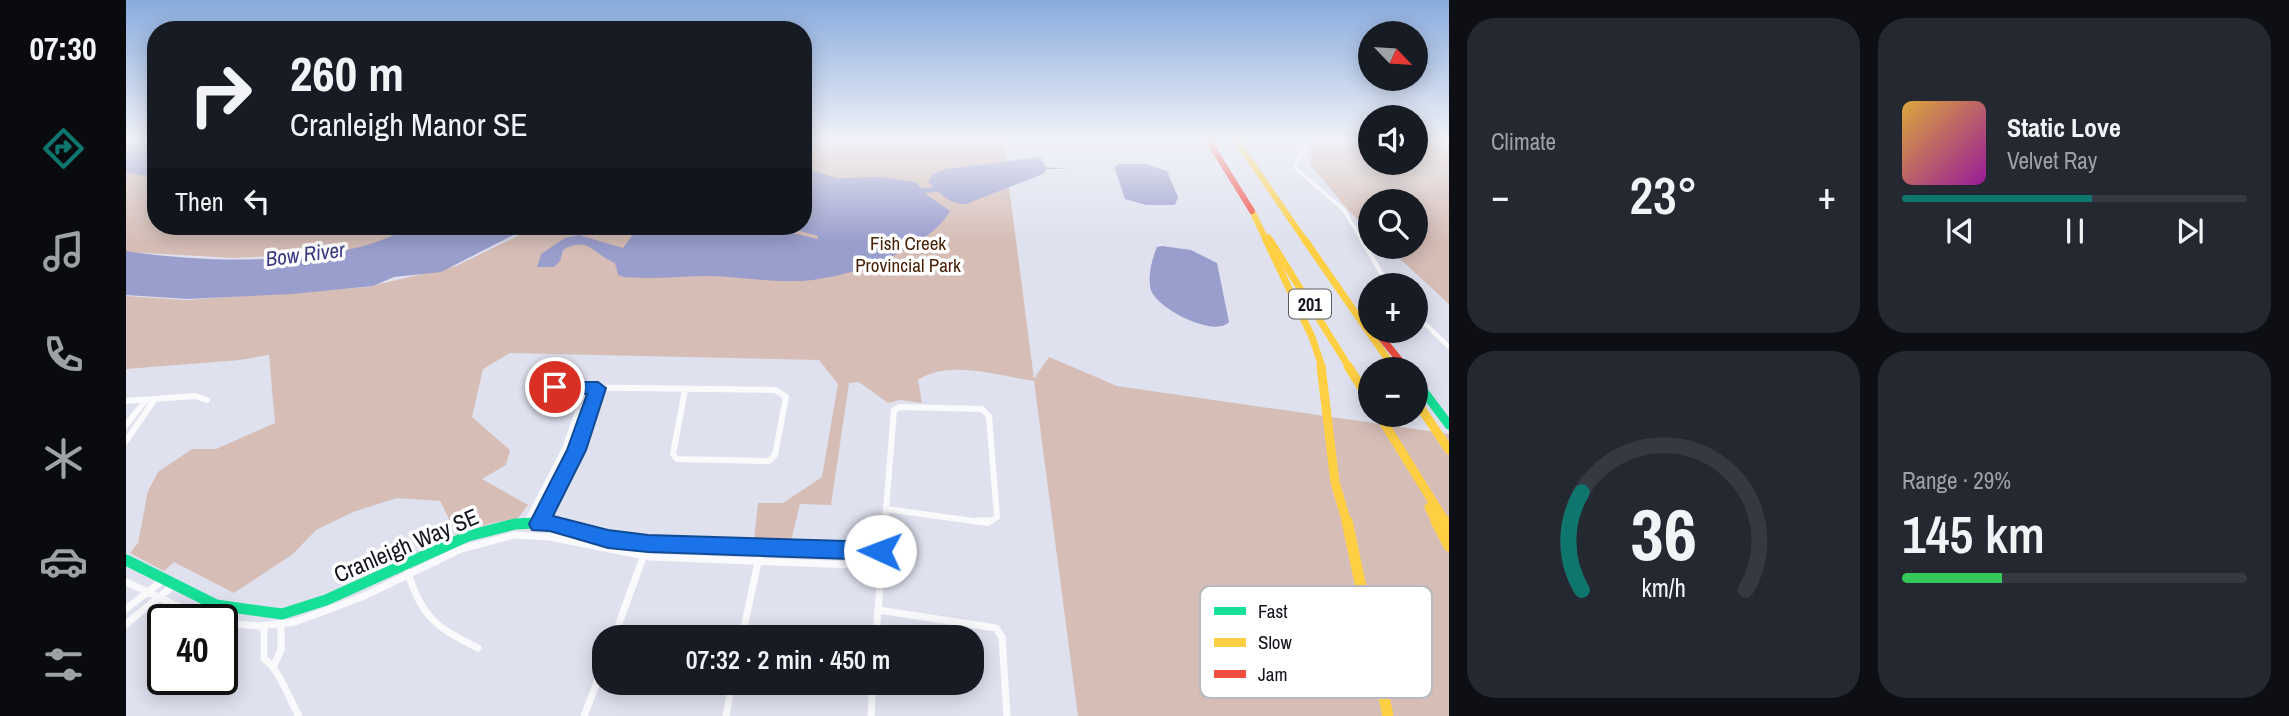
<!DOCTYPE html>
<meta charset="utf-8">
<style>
:root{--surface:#171b24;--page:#242831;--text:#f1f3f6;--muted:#9ea1a6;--line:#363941;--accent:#0f766e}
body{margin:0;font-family:"Archivo Narrow",sans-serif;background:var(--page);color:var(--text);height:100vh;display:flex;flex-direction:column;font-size:26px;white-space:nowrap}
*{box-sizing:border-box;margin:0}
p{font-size:23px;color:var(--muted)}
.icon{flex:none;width:38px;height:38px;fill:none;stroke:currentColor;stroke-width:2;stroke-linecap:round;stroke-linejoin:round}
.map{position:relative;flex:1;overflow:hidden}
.sheet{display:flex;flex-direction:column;gap:18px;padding:18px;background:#0d0f14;width:840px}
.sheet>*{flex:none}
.banner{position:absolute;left:21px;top:21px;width:665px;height:214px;border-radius:28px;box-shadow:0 4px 18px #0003;background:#171b24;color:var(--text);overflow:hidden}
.needle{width:46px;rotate:115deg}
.tools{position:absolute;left:1232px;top:21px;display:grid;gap:14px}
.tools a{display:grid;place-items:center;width:70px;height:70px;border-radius:50%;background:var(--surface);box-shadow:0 4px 18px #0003;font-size:35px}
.speed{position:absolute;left:21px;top:604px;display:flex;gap:14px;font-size:35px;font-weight:700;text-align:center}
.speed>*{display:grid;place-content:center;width:91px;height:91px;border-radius:50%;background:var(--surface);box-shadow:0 4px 18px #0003;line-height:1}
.speed .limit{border:4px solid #111;border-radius:10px;background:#fff;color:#111}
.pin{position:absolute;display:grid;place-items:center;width:60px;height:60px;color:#fff;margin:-30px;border:4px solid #fff;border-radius:50%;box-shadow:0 2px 7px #0007}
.me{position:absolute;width:77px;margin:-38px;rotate:272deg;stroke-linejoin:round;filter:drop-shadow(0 0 5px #0008)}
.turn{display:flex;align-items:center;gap:24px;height:147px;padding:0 28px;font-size:32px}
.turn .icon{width:91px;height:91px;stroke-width:2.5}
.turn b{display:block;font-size:49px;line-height:60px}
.then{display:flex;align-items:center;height:66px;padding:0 28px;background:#0003;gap:14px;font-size:26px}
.big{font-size:52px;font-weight:600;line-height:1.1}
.sheet .tile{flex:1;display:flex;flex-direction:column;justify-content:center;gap:10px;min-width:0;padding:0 24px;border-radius:28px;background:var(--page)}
.sheet .dial{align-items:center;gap:0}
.dial svg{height:182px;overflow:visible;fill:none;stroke:var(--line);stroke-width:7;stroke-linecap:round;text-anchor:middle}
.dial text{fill:var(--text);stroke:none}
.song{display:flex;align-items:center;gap:21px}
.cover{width:84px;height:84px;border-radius:10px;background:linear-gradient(135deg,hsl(40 70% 55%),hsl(300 70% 35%))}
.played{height:7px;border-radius:4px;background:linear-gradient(90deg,var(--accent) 55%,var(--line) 55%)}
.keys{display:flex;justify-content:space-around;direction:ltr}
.heat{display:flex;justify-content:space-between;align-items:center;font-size:38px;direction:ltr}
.charge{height:10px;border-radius:5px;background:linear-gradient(90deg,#34c759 29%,var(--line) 0)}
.sheet .tiles{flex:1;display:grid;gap:18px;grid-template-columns:repeat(2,1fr)}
.trip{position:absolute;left:466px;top:625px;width:392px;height:70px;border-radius:28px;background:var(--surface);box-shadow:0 4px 18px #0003;font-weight:600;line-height:70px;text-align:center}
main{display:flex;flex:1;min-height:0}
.tab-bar{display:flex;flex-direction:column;width:126px;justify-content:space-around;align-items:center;background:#090b0e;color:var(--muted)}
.tab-bar .icon{width:49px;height:49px}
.tab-bar .on{color:var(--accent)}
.tab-bar b{font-size:32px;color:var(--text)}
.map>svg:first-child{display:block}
</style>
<main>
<nav class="tab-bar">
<b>07:30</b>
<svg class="icon on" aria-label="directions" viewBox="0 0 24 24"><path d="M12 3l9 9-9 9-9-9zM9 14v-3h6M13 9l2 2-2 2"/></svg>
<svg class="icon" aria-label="music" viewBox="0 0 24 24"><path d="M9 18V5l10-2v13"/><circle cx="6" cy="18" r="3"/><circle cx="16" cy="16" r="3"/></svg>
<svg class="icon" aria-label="phone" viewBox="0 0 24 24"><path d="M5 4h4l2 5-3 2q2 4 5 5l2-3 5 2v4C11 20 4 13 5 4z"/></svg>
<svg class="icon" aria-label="climate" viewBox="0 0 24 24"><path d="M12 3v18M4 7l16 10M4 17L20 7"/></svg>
<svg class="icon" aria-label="car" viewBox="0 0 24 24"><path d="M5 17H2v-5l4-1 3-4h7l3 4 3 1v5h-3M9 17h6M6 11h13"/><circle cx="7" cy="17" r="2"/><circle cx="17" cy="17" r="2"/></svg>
<svg class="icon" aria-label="filters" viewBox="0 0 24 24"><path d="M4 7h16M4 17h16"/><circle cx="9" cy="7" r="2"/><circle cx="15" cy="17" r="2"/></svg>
</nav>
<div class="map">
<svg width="1323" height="716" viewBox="0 0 1323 716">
<rect width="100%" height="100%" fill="#dfe1ef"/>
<!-- green -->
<g fill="#d6beb7">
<path d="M0 140H30V226H310L216 253 108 258 0 252Z"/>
<path d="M677 140H877L908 379 923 357 991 386 1323 434V716H952L908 381C873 376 823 359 792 380L796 403 774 400 762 403 733 382 723 383 705 505 674 504 665 541 628 540 632 503H657L696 477 712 384 693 360 384 353 357 369 346 417 384 450 380 465 356 479 402 505 392 518 366 523 331 535 314 501 271 498 227 512 190 530 167 554 108 593 48 562 38 571 4 553 12 543 22 491 32 472 66 449H90L149 423 143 355 114 360 0 369V296L60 300 241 287 330 266 412 226H677Z"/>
<path d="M1188 140H1244V163H1290V140H1323V304L1261 247H1290V201H1244V231L1222 210 1184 164Z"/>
</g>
<!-- forest -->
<path fill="#d4b3a6" d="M1290 140 1323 141V147L1303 142 1291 143 1323 148V169L1290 163V154L1303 151 1290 150Z"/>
<!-- water -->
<g fill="#9a9ecd">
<path d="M0 140H30V177L0 173Z"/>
<path d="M914 157 920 167 943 169H921L917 174 840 204C824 205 813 192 802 182L807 174 819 169Z"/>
<path d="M993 164H1020L1041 171 1052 197 1049 205H1020L999 199 988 167Z"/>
<path d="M677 168 711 178 755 177 790 182 801 195 824 211C802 251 715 281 671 281 642 282 614 277 585 276 556 276 527 280 498 277L492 275 489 263C468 255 462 235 437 250L434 261 428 267H411L415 254 439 238 453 235 497 248 513 226H637L692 239V236L657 226H677Z"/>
<path d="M294 226H405L315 272 268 277 247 286 166 294 61 299 0 295V251C71 262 163 264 234 247 255 242 274 231 294 226Z"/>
<path d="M1036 246 1065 250 1091 263 1103 322C1089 338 1031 309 1025 290 1021 277 1026 259 1031 247Z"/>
</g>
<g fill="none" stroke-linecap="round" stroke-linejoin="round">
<!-- canal -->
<path stroke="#9a9ecd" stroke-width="5" d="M797 191 810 189"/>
<!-- street-far3 -->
<path stroke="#fafafd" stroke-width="3.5" d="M1180 140 1178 151 1168 167 1218 210 1237 242"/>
<!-- street-far2 -->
<g stroke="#fafafd" stroke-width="4.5">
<path d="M1236 240 1262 285"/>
<path d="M1290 315 1323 347"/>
</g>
<!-- street-far1 -->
<g stroke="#fafafd" stroke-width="6">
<path d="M408 390 429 387 649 390 660 397 649 455 643 461 551 459 547 454 559 390"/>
<path d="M0 401 69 396 81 400"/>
<path d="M774 407 856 409 863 416 871 517 862 523 760 509 768 410Z"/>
<path d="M0 425 20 400"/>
<path d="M0 441 29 399"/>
<path d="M401 522 439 449 460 388"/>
<path d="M413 523 450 450 472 388"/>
<path d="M759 523 760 509"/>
</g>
<!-- street -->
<g stroke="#fafafd" stroke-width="7">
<path d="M851 521H864"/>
<path d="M282 572C295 617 311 628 352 648"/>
<path d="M0 582 81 620"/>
<path d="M0 609 37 580"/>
<path d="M752 610 870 628 876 637 881 716"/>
<path d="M96 623 133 626 169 622 236 597 335 549 388 535 424 537 524 557 753 566"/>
<path d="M0 624 48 585"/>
<path d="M138 627V659C153 668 163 699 173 716"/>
<path d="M488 637 522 544"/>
<path d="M616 637 635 548"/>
<path d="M750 637 759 521"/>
<path d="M148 665 155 650V626"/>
<path d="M458 716 478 664"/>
<path d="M600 716 606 682"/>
<path d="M745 716 747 682"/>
</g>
<!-- fast-far1 -->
<g stroke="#16e098" stroke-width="9">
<path d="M1290 381 1323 425"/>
<path d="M404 523H409"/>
</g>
<!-- fast -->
<path stroke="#16e098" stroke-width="11" d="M0 560 90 605 156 614 200 600 342 536 389 524 409 523"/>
<!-- slow-far3 -->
<g stroke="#ffcf43" stroke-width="6">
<path d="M1110 140 1180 242"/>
<path d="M1124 207 1141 242"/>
<path d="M1142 237 1145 242"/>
</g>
<!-- slow-far2 -->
<g stroke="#ffcf43" stroke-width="7">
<path d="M1140 240 1186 337 1196 367"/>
<path d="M1144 240 1223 367"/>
<path d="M1179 240 1267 367"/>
</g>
<!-- slow-far1 -->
<g stroke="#ffcf43" stroke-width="9">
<path d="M1195 366 1209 482 1221 523"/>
<path d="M1222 366 1244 401"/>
<path d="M1266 366 1268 369"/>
<path d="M1290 401 1323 450"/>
<path d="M1253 415 1320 523"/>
<path d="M1303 507 1311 523"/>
<path d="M409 523H416"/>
</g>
<!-- slow -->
<g stroke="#ffcf43" stroke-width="11">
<path d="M1221 521 1262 716"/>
<path d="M1310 521 1323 546"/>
<path d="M1319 521 1323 528"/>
<path d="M409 523C447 524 482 540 519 544 597 553 676 550 754 551"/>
</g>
<!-- jam-far2 -->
<path stroke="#f24e42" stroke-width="6" d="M1082 140 1126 211"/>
<!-- jam-far1 -->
<path stroke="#f24e42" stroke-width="7" d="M1250 331 1279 367"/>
<!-- jam -->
<path stroke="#f24e42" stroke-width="9" d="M1277 366 1280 369"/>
</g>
<!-- sky -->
<linearGradient id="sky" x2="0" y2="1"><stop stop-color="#89abdd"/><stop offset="0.58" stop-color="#f1f2f8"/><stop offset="1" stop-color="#f1f2f8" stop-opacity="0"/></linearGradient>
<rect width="1323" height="241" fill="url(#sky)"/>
<!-- route -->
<path fill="#1a73e8" stroke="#114b97" stroke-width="2" d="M429 382H472L480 388 460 450 427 516 482 530 522 535 754 542 762 545 765 551 762 557 754 560 522 552 482 548 424 531 406 530 403 524 441 450 461 394 423 391V383Z"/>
<g text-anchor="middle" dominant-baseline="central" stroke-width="7" stroke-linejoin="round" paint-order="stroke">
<!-- shield labels -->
<rect fill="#fff" stroke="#5a5c62" stroke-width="2" x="1163" y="289.5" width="42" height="29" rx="5"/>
<g font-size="18" font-weight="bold" fill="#14161e">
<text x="1184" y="304">201</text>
</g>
<!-- park labels -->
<g font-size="19" fill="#4a2207" stroke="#fff">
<text x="782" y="243">Fish Creek<tspan x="782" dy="22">Provincial Park</tspan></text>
</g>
<!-- water labels -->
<g font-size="21" font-style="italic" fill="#3a3a83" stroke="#fff">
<text transform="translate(179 254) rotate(-7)">Bow River</text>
</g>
<!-- near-street labels -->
<g font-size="23" fill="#14161e" stroke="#fff">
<text transform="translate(280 545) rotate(-23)">Cranleigh Way SE</text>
</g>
</g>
<!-- legend -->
<rect x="1074" y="586" width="232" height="112" rx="10" fill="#fff" stroke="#b8b9bc" stroke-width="2"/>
<rect x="1088" y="607" width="32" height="8" fill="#16e098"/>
<rect x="1088" y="638" width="32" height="9" fill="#ffcf43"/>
<rect x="1088" y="670" width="32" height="8" fill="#f24e42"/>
<g font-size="19" fill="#14161e">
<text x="1132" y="618">Fast</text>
<text x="1132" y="649">Slow</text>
<text x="1132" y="681">Jam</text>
</g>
</svg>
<div class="tools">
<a><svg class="needle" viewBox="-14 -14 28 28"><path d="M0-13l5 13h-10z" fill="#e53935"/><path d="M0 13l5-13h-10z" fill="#9ea1a6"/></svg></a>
<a><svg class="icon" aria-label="sound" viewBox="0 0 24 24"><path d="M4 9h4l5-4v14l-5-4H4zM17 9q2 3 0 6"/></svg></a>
<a><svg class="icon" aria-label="search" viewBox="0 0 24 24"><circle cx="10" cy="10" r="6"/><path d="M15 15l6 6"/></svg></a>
<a>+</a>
<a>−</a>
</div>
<div class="speed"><div class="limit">40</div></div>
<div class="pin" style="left:429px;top:387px;background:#d93025"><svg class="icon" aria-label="arrive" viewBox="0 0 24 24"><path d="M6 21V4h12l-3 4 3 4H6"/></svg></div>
<svg class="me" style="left:754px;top:551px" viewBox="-20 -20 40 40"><circle r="19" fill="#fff"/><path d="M0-13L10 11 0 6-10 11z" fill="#1a73e8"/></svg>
<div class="trip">07:32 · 2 min · 450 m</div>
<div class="banner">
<div class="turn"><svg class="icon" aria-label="right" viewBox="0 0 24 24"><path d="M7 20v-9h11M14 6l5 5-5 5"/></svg><div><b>260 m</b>Cranleigh Manor SE</div></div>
<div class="then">Then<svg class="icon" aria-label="left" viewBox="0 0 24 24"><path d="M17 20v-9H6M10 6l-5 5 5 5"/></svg></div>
</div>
</div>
<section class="sheet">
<div class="tiles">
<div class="tile"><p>Climate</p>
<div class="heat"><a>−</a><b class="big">23°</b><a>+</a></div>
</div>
<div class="tile">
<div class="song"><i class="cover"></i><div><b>Static Love</b><p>Velvet Ray</p></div></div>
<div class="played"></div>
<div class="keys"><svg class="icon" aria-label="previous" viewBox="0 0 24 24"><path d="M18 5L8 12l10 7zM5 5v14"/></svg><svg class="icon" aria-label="pause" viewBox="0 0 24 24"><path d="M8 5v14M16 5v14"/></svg><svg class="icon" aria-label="next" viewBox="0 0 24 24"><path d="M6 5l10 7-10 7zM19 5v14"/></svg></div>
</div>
<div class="tile dial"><svg viewBox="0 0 100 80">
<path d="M14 69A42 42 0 1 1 86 69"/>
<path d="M14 69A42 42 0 0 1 14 26" stroke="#0f766e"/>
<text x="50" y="56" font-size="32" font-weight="700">36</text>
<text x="50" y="72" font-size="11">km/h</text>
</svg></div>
<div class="tile"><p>Range · 29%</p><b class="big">145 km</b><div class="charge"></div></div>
</div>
</section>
</main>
